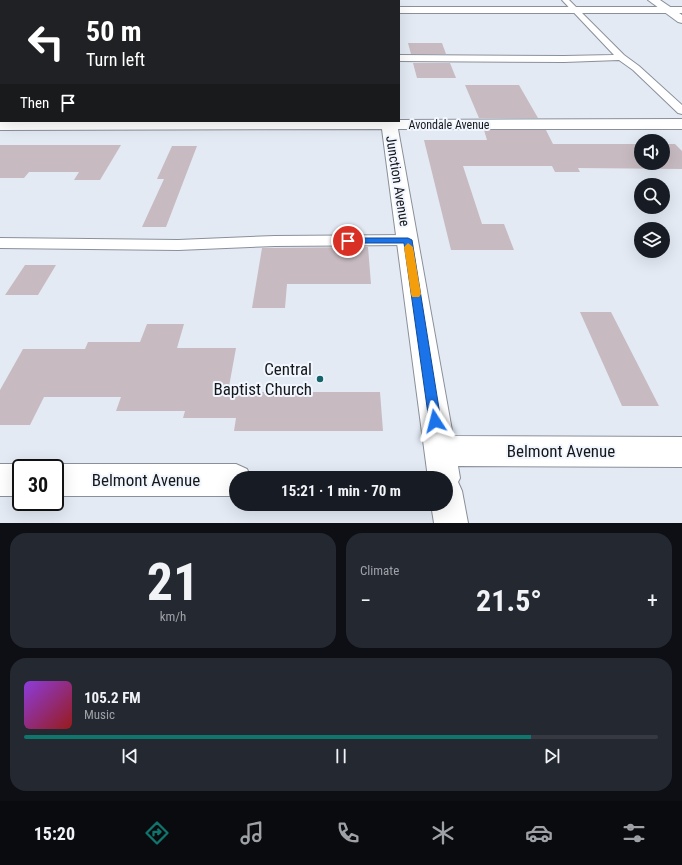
<!DOCTYPE html>
<meta charset="utf-8">
<style>
:root{--surface:#171b24;--page:#242831;--text:#f1f3f6;--muted:#9ea1a6;--line:#363941;--accent:#0f766e}
body{margin:0;font-family:"Roboto Condensed",sans-serif;background:var(--page);color:var(--text);height:100vh;display:flex;flex-direction:column;font-size:15px;white-space:nowrap}
*{box-sizing:border-box;margin:0}
p{font-size:13px;color:var(--muted)}
.icon{flex:none;width:22px;height:22px;fill:none;stroke:currentColor;stroke-width:2;stroke-linecap:round;stroke-linejoin:round}
.map{position:relative;height:523px;overflow:hidden}
.drawer{display:flex;flex-direction:column;gap:10px;padding:10px;background:#0d0f14;flex:1}
.drawer>*{flex:none}
.guide{position:absolute;left:0px;top:0px;width:400px;height:122px;box-shadow:0 4px 16px #0002;background:#202124;color:#fff;overflow:hidden}
.buttons{position:absolute;left:634px;top:134px;display:grid;gap:8px}
.buttons a{display:grid;place-items:center;width:36px;height:36px;border-radius:50%;background:var(--surface);box-shadow:0 4px 16px #0002;font-size:20px}
.speed{position:absolute;left:12px;top:459px;display:flex;gap:8px;font-size:20px;font-weight:700;text-align:center}
.speed>*{display:grid;place-content:center;width:52px;height:52px;border-radius:50%;background:var(--surface);box-shadow:0 4px 16px #0002;line-height:1}
.speed .limit{border:2px solid #111;border-radius:6px;background:#fff;color:#111}
.pin{position:absolute;display:grid;place-items:center;width:34px;height:34px;color:#fff;margin:-17px;border:2px solid #fff;border-radius:50%;box-shadow:0 1px 4px #0007}
.me{position:absolute;width:44px;margin:-22px;rotate:351deg;stroke-linejoin:round;filter:drop-shadow(0 0 3px #0008)}
.turn{display:flex;align-items:center;gap:14px;height:84px;padding:0 20px;font-size:18px}
.turn .icon{width:52px;height:52px;stroke-width:2.5}
.turn b{display:block;font-size:28px;line-height:34px}
.then{display:flex;align-items:center;height:38px;padding:0 20px;background:#0003;gap:8px;font-size:15px}
.big{font-size:30px;font-weight:700;line-height:1.1}
.drawer .widget{flex:1;display:flex;flex-direction:column;justify-content:center;gap:6px;min-width:0;padding:0 14px;border-radius:16px;background:var(--page)}
.drawer .dial{align-items:center;gap:0}
.dial b{font-size:52px;line-height:1}
.song{display:flex;align-items:center;gap:12px}
.cover{width:48px;height:48px;border-radius:6px;background:linear-gradient(135deg,hsl(270 70% 55%),hsl(0 70% 35%))}
.played{height:4px;border-radius:2px;background:linear-gradient(90deg,var(--accent) 80%,var(--line) 80%)}
.keys{display:flex;justify-content:space-around;direction:ltr}
.heat{display:flex;justify-content:space-between;align-items:center;font-size:22px;direction:ltr}
.drawer .tiles{flex:1;display:grid;gap:10px;grid-template-columns:1fr 1fr}
.widget:last-child{grid-column:span 2}
.trip{position:absolute;left:229px;top:471px;width:224px;height:40px;border-radius:20px;background:var(--surface);box-shadow:0 4px 16px #0002;font-weight:700;line-height:40px;text-align:center}
.menu{display:flex;height:64px;justify-content:space-around;align-items:center;background:#090b0e;color:var(--muted)}
.menu .icon{width:28px;height:28px}
.menu .current{color:var(--accent)}
.menu b{font-size:18px;color:var(--text)}
.map>svg:first-child{display:block}
</style>
<div class="map">
<svg width="682" height="523" viewBox="0 0 682 523">
<rect width="100%" height="100%" fill="#e3eaf4"/>
<!-- building -->
<g fill="#c7bbc1">
<path d="M408 43H442L446 54H411Z"/>
<path d="M413 63H450L456 78H417Z"/>
<path d="M465 85H519L538 118H479Z"/>
<path d="M484 130H546L553 144H641V163H663V144H675L682 151V169L578 168 580 172H555L552 166H463L482 224H504L514 250H451L424 140H487Z"/>
<path d="M0 145H121L100 180H74L79 172H29L24 178H0Z"/>
<path d="M172 146H197L166 227H142L164 179H157Z"/>
<path d="M368 247 371 284H287L285 308H252L262 248Z"/>
<path d="M25 265H56L38 295H5Z"/>
<path d="M580 312H611L659 406H622Z"/>
<path d="M147 324H184L177 348H236L228 392H380L383 431H234L236 418H183L185 411H116L121 397H44L30 425H0V390L23 349H85L88 342H140Z"/>
</g>
<g fill="none" stroke-linecap="round" stroke-linejoin="round">
<defs>
<g id="lane">
<path d="M562 0H569L624 55 639 66 682 105V114L678 113 633 70 619 60 564 62 399 61V55L564 56 614 55Z"/>
<rect x="0" y="62" width="1" height="6"/>
<path d="M407 235 412 237 414 240 412 243 407 245 275 246 178 250 0 248V238L178 240 275 236Z"/>
</g>
<g id="street">
<path d="M365 0H375L376 1H366Z"/>
<path d="M648 0H660L682 15V23L678 22Z"/>
<path d="M682 119V129H398L453 436 682 437V467L458 466 460 478 458 482 462 491 468 523H434L431 504H446V478H428L382 129 0 130V120L399 121V120Z"/>
<path d="M0 464H21L31 468H21V496H0Z"/>
<path d="M55 464H236L247 469 251 478H236V496H55V468H45Z"/>
</g>
<rect id="secondary" x="399" y="7" width="283" height="6"/>
<rect id="primary" x="0" y="9" width="1" height="6"/>
</defs>
<!-- lane casing -->
<use href="#lane" stroke="#8a909a" stroke-width="2"/>
<!-- street casing -->
<use href="#street" stroke="#8a909a" stroke-width="2"/>
<!-- secondary casing -->
<use href="#secondary" stroke="#8a909a" stroke-width="2"/>
<!-- primary casing -->
<use href="#primary" stroke="#8a909a" stroke-width="2"/>
<!-- lane -->
<use href="#lane" fill="#fff" fill-rule="evenodd"/>
<!-- street -->
<use href="#street" fill="#fff" fill-rule="evenodd"/>
<!-- secondary -->
<use href="#secondary" fill="#fff" fill-rule="evenodd"/>
<!-- primary -->
<use href="#primary" fill="#fff" fill-rule="evenodd"/>
</g>
<!-- route -->
<path fill="#1a73e8" stroke="#114b97" d="M348 238H408L412 240 441 421 440 425 435 427 431 425 429 421 404 243H345L344 241 345 239Z"/>
<!-- slow -->
<path fill="#f59e0b" d="M408 243 413 247 421 294 419 297H412L411 294 404 247Z"/>
<!-- markers -->
<circle fill="#14636a" stroke="#f2f7ff" stroke-width="1.5" cx="320" cy="379" r="4"/>
<g text-anchor="middle" dominant-baseline="central" stroke-width="4" stroke-linejoin="round" paint-order="stroke">
<!-- far-street labels -->
<g font-size="12" fill="#15171b" stroke="#f2f7ff">
<text x="449" y="125">Avondale Avenue</text>
</g>
<!-- street labels -->
<g font-size="14" fill="#15171b" stroke="#f2f7ff">
<text transform="translate(398 181) rotate(81)">Junction Avenue</text>
</g>
<!-- near-poi labels -->
<g font-size="17" fill="#15171b" stroke="#f2f7ff" text-anchor="end">
<text x="312" y="369">Central<tspan x="312" dy="20">Baptist Church</tspan></text>
</g>
<!-- near-street labels -->
<g font-size="17" fill="#15171b" stroke="#f2f7ff">
<text x="561" y="451">Belmont Avenue</text>
<text x="146" y="480">Belmont Avenue</text>
</g>
</g>
</svg>
<div class="buttons">
<a><svg class="icon" aria-label="sound" viewBox="0 0 24 24"><path d="M4 9h4l5-4v14l-5-4H4zM17 9q2 3 0 6"/></svg></a>
<a><svg class="icon" aria-label="search" viewBox="0 0 24 24"><circle cx="10" cy="10" r="6"/><path d="M15 15l6 6"/></svg></a>
<a><svg class="icon" aria-label="layers" viewBox="0 0 24 24"><path d="M12 4l9 5-9 5-9-5zM3 14l9 5 9-5"/></svg></a>
</div>
<div class="speed"><div class="limit">30</div></div>
<div class="pin" style="left:348px;top:241px;background:#d93025"><svg class="icon" aria-label="arrive" viewBox="0 0 24 24"><path d="M6 21V4h12l-3 4 3 4H6"/></svg></div>
<svg class="me" style="left:435px;top:421px" viewBox="-20 -20 40 40"><path d="M0-17L14 15 0 8-14 15z" fill="#1a73e8" stroke="#fff" stroke-width="4"/></svg>
<div class="trip">15:21 · 1 min · 70 m</div>
<div class="guide">
<div class="turn"><svg class="icon" aria-label="left" viewBox="0 0 24 24"><path d="M17 20v-9H6M10 6l-5 5 5 5"/></svg><div><b>50 m</b>Turn left</div></div>
<div class="then">Then<svg class="icon" aria-label="arrive" viewBox="0 0 24 24"><path d="M6 21V4h12l-3 4 3 4H6"/></svg></div>
</div>
</div>
<section class="drawer">
<div class="tiles">
<div class="widget dial"><b>21</b><p>km/h</p></div>
<div class="widget"><p>Climate</p>
<div class="heat"><a>−</a><b class="big">21.5°</b><a>+</a></div>
</div>
<div class="widget">
<div class="song"><i class="cover"></i><div><b>105.2 FM</b><p>Music</p></div></div>
<div class="played"></div>
<div class="keys"><svg class="icon" aria-label="previous" viewBox="0 0 24 24"><path d="M18 5L8 12l10 7zM5 5v14"/></svg><svg class="icon" aria-label="pause" viewBox="0 0 24 24"><path d="M8 5v14M16 5v14"/></svg><svg class="icon" aria-label="next" viewBox="0 0 24 24"><path d="M6 5l10 7-10 7zM19 5v14"/></svg></div>
</div>
</div>
</section>
<nav class="menu">
<b>15:20</b>
<svg class="icon current" aria-label="directions" viewBox="0 0 24 24"><path d="M12 3l9 9-9 9-9-9zM9 14v-3h6M13 9l2 2-2 2"/></svg>
<svg class="icon" aria-label="music" viewBox="0 0 24 24"><path d="M9 18V5l10-2v13"/><circle cx="6" cy="18" r="3"/><circle cx="16" cy="16" r="3"/></svg>
<svg class="icon" aria-label="phone" viewBox="0 0 24 24"><path d="M5 4h4l2 5-3 2q2 4 5 5l2-3 5 2v4C11 20 4 13 5 4z"/></svg>
<svg class="icon" aria-label="climate" viewBox="0 0 24 24"><path d="M12 3v18M4 7l16 10M4 17L20 7"/></svg>
<svg class="icon" aria-label="car" viewBox="0 0 24 24"><path d="M5 17H2v-5l4-1 3-4h7l3 4 3 1v5h-3M9 17h6M6 11h13"/><circle cx="7" cy="17" r="2"/><circle cx="17" cy="17" r="2"/></svg>
<svg class="icon" aria-label="filters" viewBox="0 0 24 24"><path d="M4 7h16M4 17h16"/><circle cx="9" cy="7" r="2"/><circle cx="15" cy="17" r="2"/></svg>
</nav>
